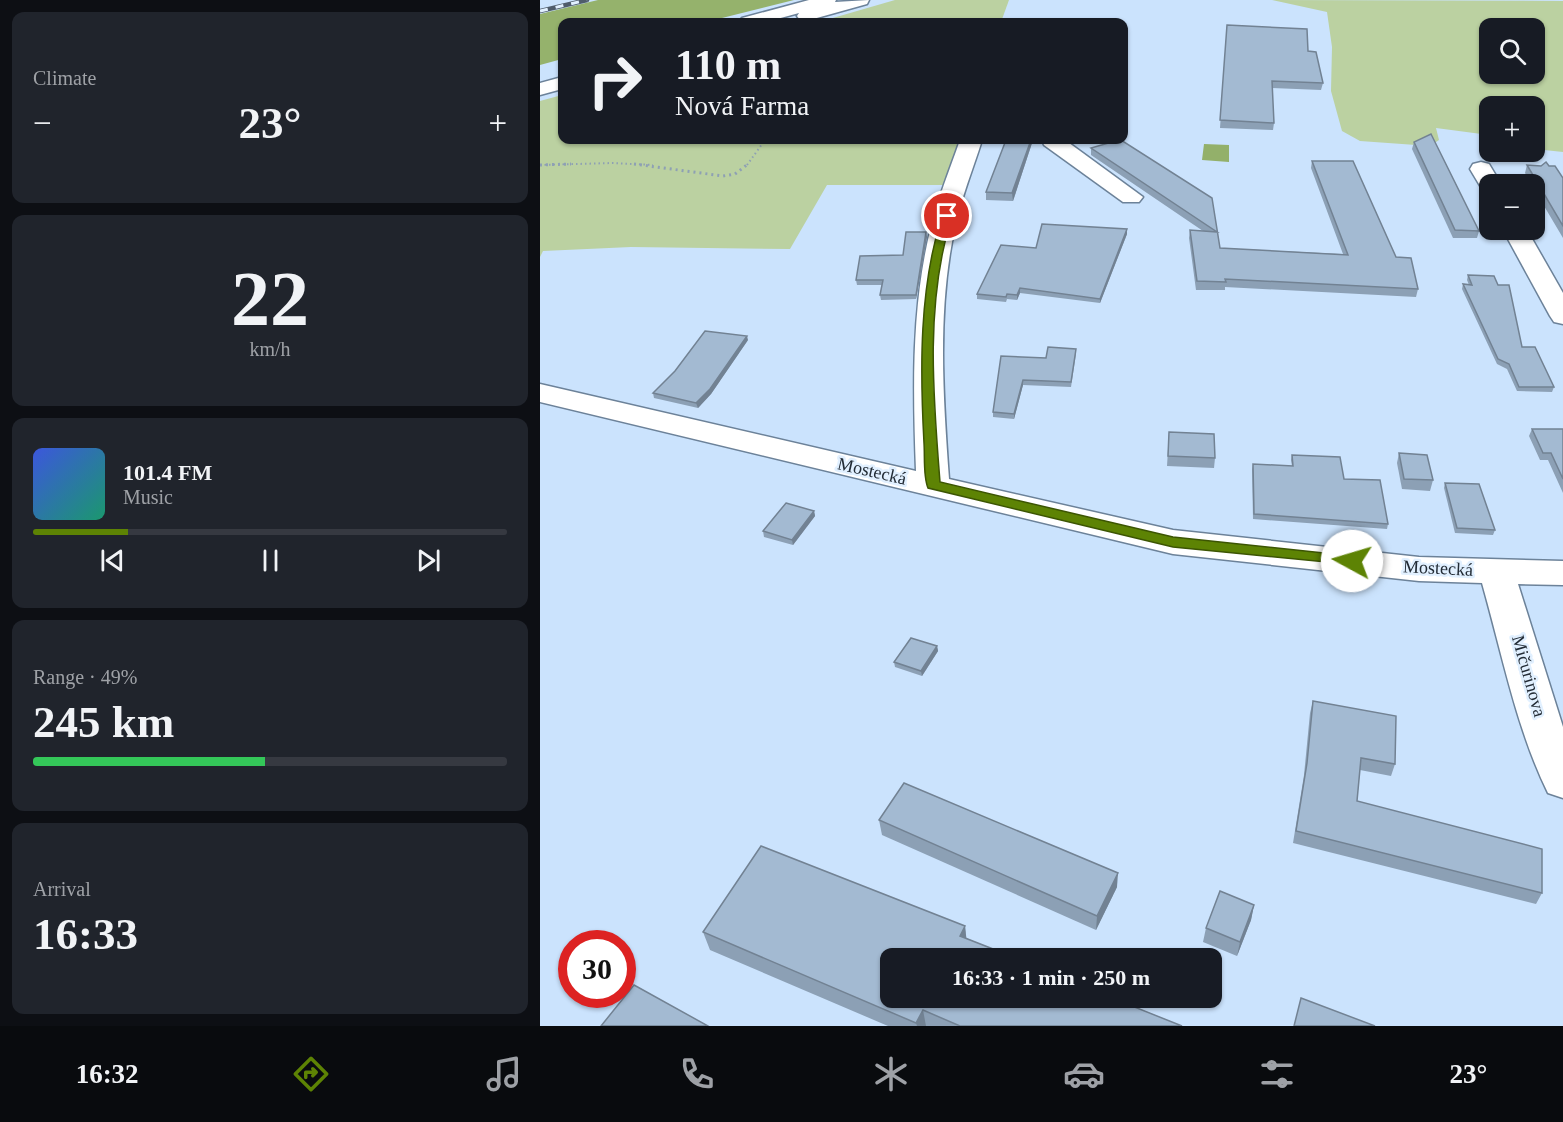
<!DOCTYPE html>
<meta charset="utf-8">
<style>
:root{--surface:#171b24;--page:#20242c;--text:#f1f3f6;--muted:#9ea1a6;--line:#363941;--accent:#5d8304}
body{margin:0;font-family:Georgia,serif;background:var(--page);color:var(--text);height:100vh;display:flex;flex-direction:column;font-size:22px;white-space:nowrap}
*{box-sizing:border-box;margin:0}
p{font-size:20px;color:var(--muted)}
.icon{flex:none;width:33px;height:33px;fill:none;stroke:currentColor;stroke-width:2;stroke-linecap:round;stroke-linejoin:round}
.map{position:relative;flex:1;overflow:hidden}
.panel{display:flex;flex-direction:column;gap:12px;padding:12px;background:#0d0f14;width:540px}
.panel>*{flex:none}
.banner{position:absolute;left:18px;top:18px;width:570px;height:126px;border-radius:12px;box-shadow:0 2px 4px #0004;background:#171b24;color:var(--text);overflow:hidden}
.buttons{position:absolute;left:939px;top:18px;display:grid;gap:12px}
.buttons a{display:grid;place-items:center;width:66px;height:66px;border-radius:12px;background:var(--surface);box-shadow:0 2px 4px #0004;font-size:30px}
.speed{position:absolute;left:18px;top:930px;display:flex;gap:12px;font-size:30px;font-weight:700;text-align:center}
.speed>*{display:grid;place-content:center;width:78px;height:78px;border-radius:50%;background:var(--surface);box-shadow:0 2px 4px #0004;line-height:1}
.speed .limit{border:9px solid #d22;background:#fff;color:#111}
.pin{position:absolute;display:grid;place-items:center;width:51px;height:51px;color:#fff;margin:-26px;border:3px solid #fff;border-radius:50%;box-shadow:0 2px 6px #0007}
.me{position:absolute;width:66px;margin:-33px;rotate:276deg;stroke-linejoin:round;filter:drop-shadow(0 0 4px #0008)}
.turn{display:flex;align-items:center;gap:21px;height:126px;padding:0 18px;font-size:27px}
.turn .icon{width:78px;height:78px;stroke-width:2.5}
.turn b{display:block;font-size:42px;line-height:51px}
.big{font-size:45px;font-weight:600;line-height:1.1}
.panel .widget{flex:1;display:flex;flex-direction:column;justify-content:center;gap:9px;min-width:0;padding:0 21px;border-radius:12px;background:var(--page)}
.panel .dial{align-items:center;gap:0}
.dial b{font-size:78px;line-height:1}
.song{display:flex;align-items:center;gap:18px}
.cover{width:72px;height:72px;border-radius:9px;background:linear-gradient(135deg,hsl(230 70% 55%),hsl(160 70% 35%))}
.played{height:6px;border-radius:3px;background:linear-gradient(90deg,var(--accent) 20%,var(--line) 20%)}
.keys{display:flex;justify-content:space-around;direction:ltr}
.heat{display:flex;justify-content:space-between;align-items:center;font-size:33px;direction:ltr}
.charge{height:9px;border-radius:4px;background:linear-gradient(90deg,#34c759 49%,var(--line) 0)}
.trip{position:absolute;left:340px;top:948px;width:342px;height:60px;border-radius:12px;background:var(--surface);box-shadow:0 2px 4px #0004;font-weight:600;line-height:60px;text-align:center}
.menu{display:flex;height:96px;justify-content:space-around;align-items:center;background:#090b0e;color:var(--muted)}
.menu .icon{width:42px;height:42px}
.menu .on{color:var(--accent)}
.menu b{font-size:27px;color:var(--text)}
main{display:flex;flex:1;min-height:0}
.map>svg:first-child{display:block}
</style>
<main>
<section class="panel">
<div class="widget"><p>Climate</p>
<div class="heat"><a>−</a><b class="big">23°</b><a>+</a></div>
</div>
<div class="widget dial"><b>22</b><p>km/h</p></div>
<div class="widget">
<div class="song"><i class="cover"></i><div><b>101.4 FM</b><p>Music</p></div></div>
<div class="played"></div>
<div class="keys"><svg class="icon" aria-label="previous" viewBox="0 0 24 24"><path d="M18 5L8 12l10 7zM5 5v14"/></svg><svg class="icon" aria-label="pause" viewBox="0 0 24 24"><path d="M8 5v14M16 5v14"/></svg><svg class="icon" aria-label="next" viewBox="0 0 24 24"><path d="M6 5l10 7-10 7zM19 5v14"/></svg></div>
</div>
<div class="widget"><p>Range · 49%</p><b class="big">245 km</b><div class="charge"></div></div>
<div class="widget"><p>Arrival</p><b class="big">16:33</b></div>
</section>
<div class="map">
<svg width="1023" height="1026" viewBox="0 0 1023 1026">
<rect width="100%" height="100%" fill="#cbe3fd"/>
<!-- green -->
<g fill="#bbd1a1" fill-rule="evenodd">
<path d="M355 0H469L461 22H279Z"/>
<path d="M732 0 1023 1V152L995 149 994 106H950L949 135 896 128 899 140 890 146 820 141 802 131 791 91 792 47 787 12ZM950 28H994V74H950Z"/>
<path d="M22 95V140H422L409 185H287L250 249 91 247 3 251 0 257V101Z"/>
</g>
<!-- forest -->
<path fill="#95b26c" d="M58 0H254L166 22H22V59L0 65V14Z"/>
<!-- water -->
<path fill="#93b06a" d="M664 144 689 145V162L662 160Z"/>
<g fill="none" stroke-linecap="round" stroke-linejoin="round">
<defs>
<g id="minor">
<path d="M420 140H442C433 169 421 198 415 227 397 309 403 396 409 479L633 530 879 557 1023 561V585L978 584 1023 727V798L1008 793C976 728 962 653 942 583L879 581 633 554 0 402V384L376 471C373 391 371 306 391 227 398 198 410 169 420 140Z"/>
<path d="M502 140H525L603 197 599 202H583L504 145Z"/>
<path d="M941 162 949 164 961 184H950V191L942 189 930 169 933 164Z"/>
<path d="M963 230H987L1023 293V324L1014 322 1010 316Z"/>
</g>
<g id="highway">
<path d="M269 0H296L295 2 329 0 327 4 266 21 260 20 257 16 259 13 226 22H199L202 18Z"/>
<path d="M22 77V89L0 95V83Z"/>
</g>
</defs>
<!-- minor casing -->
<use href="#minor" stroke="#6c8299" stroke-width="3"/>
<!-- highway casing -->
<use href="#highway" stroke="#6c8299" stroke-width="3"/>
<!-- path-far1 -->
<g stroke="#8ea0b4" stroke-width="2" stroke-dasharray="1.5 3" stroke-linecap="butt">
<path d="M0 165 72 163 113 165"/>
<path d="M207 165 225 140"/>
</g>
<!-- path -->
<g stroke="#8ea0b4" stroke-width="3" stroke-dasharray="2 4" stroke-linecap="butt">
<path d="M94 164 183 176 195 174 208 164"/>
<path d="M0 165 31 164"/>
</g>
<!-- minor -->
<use href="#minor" fill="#fff" fill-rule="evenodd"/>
<!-- highway -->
<use href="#highway" fill="#fff" fill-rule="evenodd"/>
<defs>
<path id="rail" d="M0 11 47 0"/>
</defs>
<!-- rail casing -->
<use href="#rail" stroke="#4f5c6b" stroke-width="4.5"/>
<!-- rail -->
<use href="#rail" stroke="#e1f0ff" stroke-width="3" stroke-dasharray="8" stroke-linecap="butt"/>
</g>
<!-- wall -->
<g fill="#8ca0b5">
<path d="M687 25 768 51 783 83 781 90 732 88 734 123 733 130 680 128Z"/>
<path d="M466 140H492V143L473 201 446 200V192Z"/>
<path d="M874 142 939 231 937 238H913L872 149Z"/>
<path d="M551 148 672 198 680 248 803 254 771 168 772 161 856 257 878 289 876 297 685 287V290H656L649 238 650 230 663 231 551 155Z"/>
<path d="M987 165 1009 166 1023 178V238L994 189V184H992L985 173Z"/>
<path d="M587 234 560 303 480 293 477 300 467 299 466 302 437 299V294L496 248Z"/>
<path d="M387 237 376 299 341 300 340 295 342 285H317L316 280 363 255Z"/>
<path d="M928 275 982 347 1014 387 1012 392 977 391 967 369 957 364 922 289 923 284 929 285 927 280Z"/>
<path d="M208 340 171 394 158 408 114 398 113 393Z"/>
<path d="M536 354 531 387 483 385 474 419 453 417V412L461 356 506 358Z"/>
<path d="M992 429H1023V493L1008 460H1000L989 436Z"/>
<path d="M629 432 675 458 674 468 627 466Z"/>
<path d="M859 453 893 480 890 491 862 489 857 463Z"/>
<path d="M752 455 804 479 848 524 847 529 713 519 712 469 713 464 752 466 751 460Z"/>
<path d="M905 483 955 530 953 535 915 533 904 488Z"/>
<path d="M274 511 275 516 253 545 224 537 223 531Z"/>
<path d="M397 646 398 651 382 676 355 667 354 662Z"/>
<path d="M773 701 855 764 851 776 820 770 817 801 1002 893 996 904 753 843 764 775 770 713Z"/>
<path d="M339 820 577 887 556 930 342 835Z"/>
<path d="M714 905 711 920 697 956 663 942 666 928Z"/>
<path d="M425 926 426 938 642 1026H348L170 950 163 932Z"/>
</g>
<!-- shaded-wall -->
<g fill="#728293">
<path d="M491 140H492V143L473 201 472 193Z"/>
<path d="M587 229V234L560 303V299Z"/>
<path d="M386 232 387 237 376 299V295Z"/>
<path d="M480 288V293L477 300V295Z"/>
<path d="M207 336 208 340 171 394 158 408 156 403Z"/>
<path d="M483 380V385L474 419V414Z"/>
<path d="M274 511 275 516 253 545 252 540Z"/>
<path d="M397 646 398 651 382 676 381 671Z"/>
<path d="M578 873 577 887 556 930 557 916Z"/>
<path d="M714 905 711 920 697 956 700 942Z"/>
<path d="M425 926 427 944 420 936Z"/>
<path d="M383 1010 386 1026H377L376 1023Z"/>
</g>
<!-- building -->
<g fill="#a3bad2" stroke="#728293" stroke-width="1.5">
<path d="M687 25 767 29 768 51 776 52 783 83 732 81 734 123 680 120Z"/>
<path d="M891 134 939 231 915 230 874 142Z"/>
<path d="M466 140H491L472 193 446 192Z"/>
<path d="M579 140H581L672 198 680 248 808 255 772 161H813L856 257 871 258 878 289 685 279 686 282 657 281 650 230 677 232 551 148Z"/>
<path d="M1006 162 1009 166H1015L1023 178V226L987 165 1001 166Z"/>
<path d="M502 224 587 229 560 299 480 288 477 295 467 294 466 297 437 294 461 245 496 248Z"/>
<path d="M366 232H386L376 295H340L343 280H316L320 256 363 255Z"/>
<path d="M928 275 954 276 958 285H969L982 347H995L1014 387H979L969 364 958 359 923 284 932 285Z"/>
<path d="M165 331 207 336 170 389 156 403 113 393 135 371Z"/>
<path d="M508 347 536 349 531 382 483 380 474 414 453 412 461 356 506 358Z"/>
<path d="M992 429H1023V479L1011 453H1003Z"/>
<path d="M629 432 674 434 675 458 628 456Z"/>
<path d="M859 453 887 455 893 480 864 479Z"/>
<path d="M752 455 800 457 804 479 840 480 848 524 714 514 713 464 753 466Z"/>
<path d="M905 483 939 484 955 530 917 528Z"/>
<path d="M246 503 274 511 252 540 223 531Z"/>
<path d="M371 638 397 646 381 671 354 662Z"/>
<path d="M773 701 856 716 855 764 821 758 817 801 1002 849V893L756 831 767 763Z"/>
<path d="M364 783 578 873 557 916 339 820Z"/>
<path d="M221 846 425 926 420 936 476 958H351V998H572L642 1026H420L383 1010 376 1023 163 932Z"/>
<path d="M680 891 714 905 700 942 666 928Z"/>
<path d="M94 985 168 1026H61Z"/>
<path d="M761 998 835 1026H754Z"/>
</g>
<!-- route -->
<path fill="#5d8304" stroke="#3c5503" stroke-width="1.5" d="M407 214 412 216C385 301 393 395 400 482L633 537 812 556 817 558V565L633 547 388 488C383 476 385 457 384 443 380 369 379 288 402 216Z"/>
<g text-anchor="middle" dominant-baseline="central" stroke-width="5" stroke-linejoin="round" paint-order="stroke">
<!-- street labels -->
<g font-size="18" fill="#222b35" stroke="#e1f0ff">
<text transform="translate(332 471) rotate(13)">Mostecká</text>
<text transform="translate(898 568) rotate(3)">Mostecká</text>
<text transform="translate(989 676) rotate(74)">Mičurinova</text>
</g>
</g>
</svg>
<div class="buttons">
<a><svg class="icon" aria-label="search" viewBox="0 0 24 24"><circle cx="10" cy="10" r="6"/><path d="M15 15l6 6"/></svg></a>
<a>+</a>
<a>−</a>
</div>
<div class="speed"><div class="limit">30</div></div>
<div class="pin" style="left:407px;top:216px;background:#d93025"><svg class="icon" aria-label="arrive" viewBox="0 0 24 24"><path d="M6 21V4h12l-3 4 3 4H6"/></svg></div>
<svg class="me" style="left:812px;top:561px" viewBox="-20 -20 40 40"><circle r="19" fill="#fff"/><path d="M0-13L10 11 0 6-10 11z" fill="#5d8304"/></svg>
<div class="trip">16:33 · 1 min · 250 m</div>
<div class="banner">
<div class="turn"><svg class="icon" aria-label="right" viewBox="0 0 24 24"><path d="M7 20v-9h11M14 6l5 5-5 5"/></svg><div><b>110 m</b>Nová Farma</div></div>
</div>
</div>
</main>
<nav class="menu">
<b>16:32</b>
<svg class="icon on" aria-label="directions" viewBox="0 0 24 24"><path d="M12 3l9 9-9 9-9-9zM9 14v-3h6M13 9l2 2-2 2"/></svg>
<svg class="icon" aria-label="music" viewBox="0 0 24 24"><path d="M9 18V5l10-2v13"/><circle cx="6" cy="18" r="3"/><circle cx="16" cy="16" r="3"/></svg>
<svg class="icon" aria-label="phone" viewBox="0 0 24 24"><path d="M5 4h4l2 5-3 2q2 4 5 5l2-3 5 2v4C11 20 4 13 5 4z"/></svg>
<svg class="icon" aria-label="climate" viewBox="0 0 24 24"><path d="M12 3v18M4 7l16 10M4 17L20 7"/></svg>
<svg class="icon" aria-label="car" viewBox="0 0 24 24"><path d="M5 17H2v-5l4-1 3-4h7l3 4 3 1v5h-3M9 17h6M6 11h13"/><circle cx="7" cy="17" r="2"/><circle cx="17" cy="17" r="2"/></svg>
<svg class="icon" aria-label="filters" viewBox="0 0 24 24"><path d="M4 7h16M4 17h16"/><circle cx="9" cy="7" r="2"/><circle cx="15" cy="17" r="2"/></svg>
<b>23°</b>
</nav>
